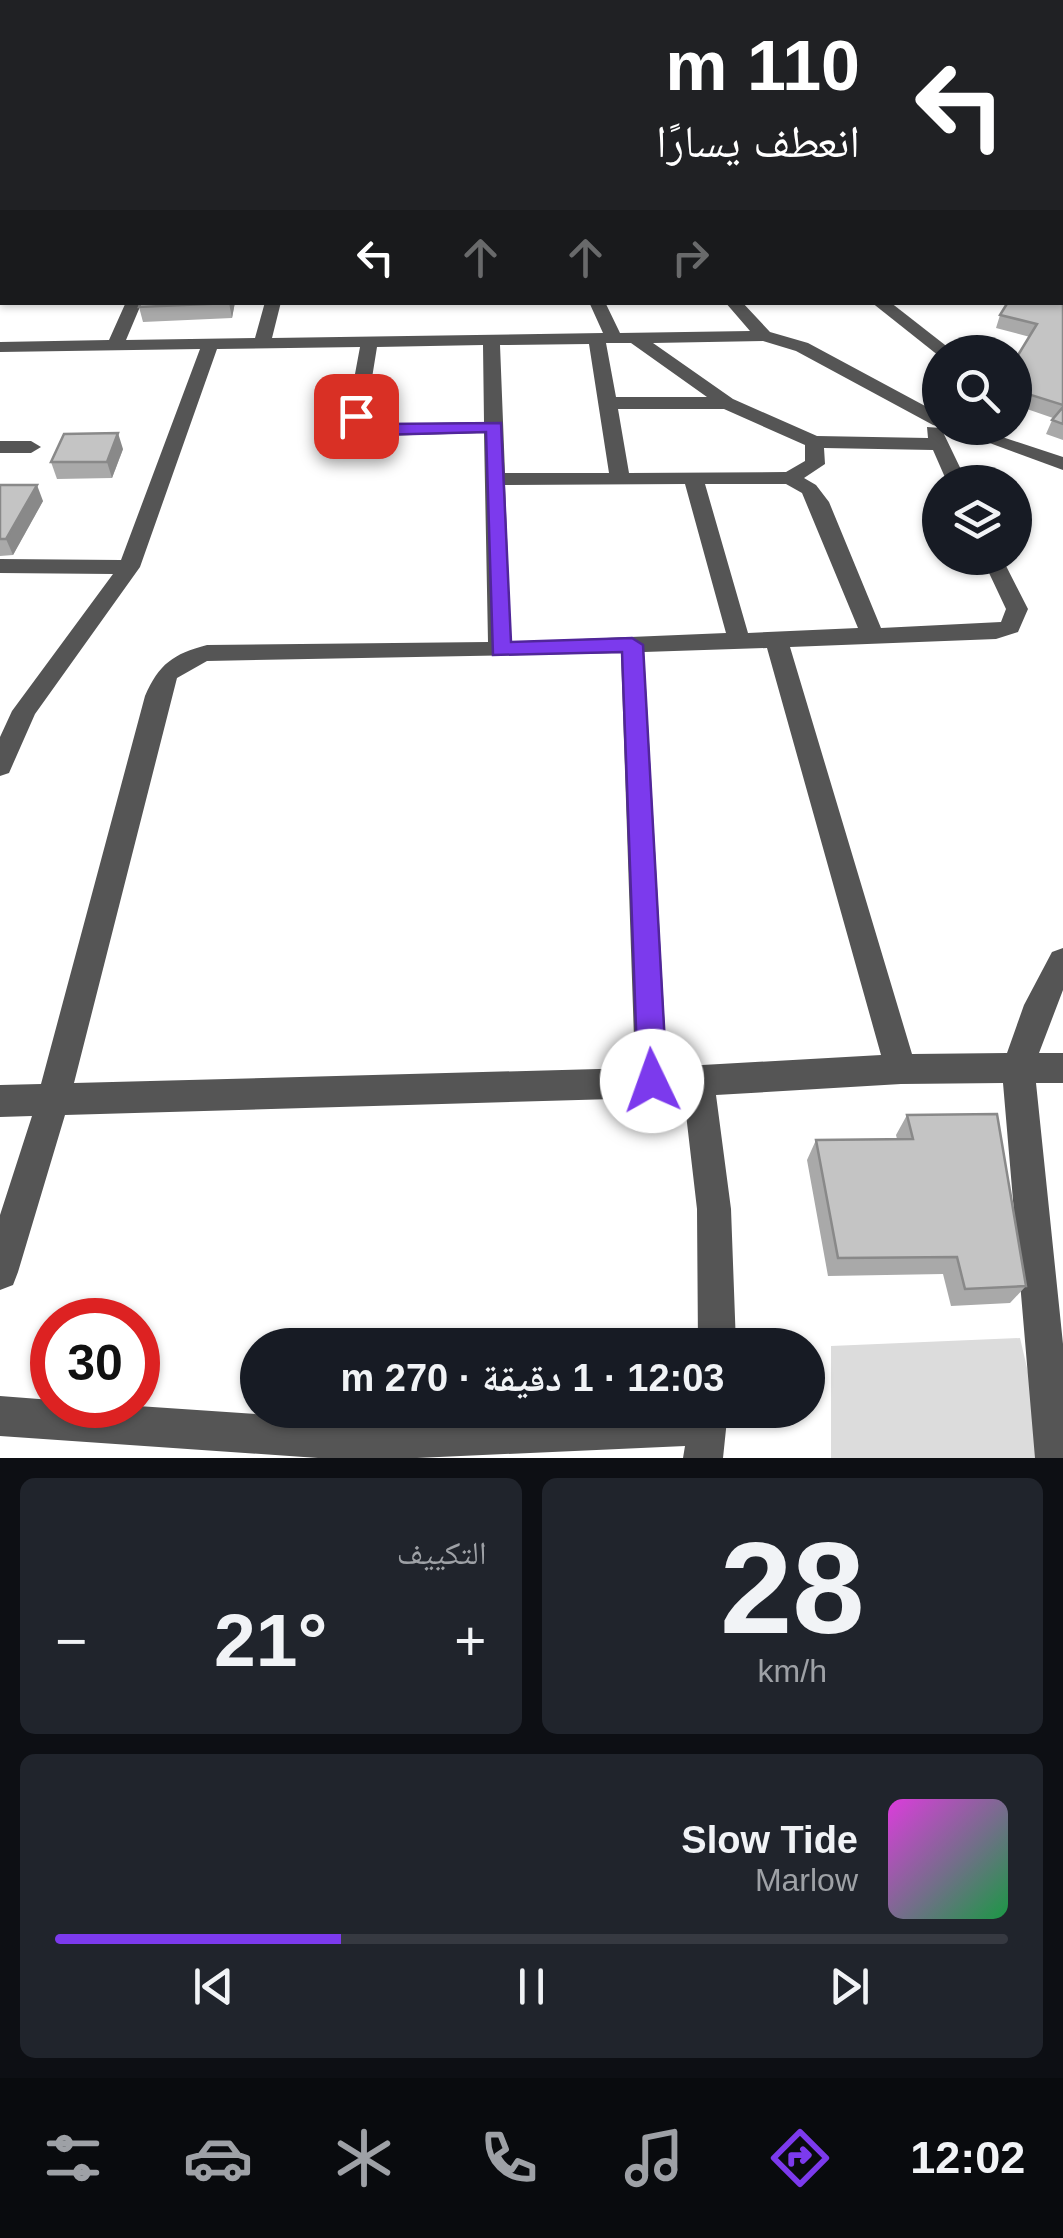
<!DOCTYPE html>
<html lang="ar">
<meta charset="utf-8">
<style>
:root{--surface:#171b24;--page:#20242c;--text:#f1f3f6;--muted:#9ea1a6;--line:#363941;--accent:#7c3aed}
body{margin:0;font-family:Helvetica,"Noto Naskh Arabic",sans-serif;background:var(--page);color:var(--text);direction:rtl;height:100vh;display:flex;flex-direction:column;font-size:38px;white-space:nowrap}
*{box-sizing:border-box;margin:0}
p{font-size:32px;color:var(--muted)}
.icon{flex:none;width:55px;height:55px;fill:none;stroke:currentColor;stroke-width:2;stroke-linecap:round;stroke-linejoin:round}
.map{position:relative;height:1458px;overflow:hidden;direction:ltr}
.drawer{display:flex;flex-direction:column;gap:20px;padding:20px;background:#0d0f14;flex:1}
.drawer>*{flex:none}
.top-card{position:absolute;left:0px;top:0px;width:1065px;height:305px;box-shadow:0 2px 8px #0004;direction:rtl;background:#202124;color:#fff;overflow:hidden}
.controls{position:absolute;left:922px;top:335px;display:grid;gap:20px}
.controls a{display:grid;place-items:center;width:110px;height:110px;border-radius:50%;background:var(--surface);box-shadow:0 2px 8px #0004;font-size:50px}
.speed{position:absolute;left:30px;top:1298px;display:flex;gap:20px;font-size:50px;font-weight:700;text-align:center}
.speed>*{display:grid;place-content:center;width:130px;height:130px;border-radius:50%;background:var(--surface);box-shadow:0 2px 8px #0004;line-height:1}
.speed .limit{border:15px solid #d22;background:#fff;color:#111}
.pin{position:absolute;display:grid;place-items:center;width:85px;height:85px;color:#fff;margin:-42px;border-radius:20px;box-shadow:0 5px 15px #0006}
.me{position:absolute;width:110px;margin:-55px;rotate:357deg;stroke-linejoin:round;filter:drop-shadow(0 0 8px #0008)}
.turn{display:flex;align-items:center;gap:35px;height:210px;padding:0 40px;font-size:45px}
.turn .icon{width:130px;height:130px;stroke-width:2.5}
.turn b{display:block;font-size:70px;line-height:85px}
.lanes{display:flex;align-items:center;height:95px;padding:0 40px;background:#0003;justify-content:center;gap:50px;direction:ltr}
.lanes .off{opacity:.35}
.big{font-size:75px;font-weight:700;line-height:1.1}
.drawer .card{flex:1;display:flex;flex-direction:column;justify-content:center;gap:15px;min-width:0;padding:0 35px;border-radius:15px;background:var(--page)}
.drawer .dial{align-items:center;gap:0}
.dial b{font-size:130px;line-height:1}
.song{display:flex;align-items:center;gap:30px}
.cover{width:120px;height:120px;border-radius:15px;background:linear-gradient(135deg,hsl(300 70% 55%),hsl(140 70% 35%))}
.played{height:10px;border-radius:5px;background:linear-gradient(90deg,var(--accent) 30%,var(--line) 30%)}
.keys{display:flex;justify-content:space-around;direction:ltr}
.heat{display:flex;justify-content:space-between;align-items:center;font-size:55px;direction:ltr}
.drawer .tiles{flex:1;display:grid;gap:20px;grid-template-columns:1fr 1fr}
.card:last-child{grid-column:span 2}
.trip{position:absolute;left:240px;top:1328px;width:585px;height:100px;border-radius:50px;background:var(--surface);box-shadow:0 2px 8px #0004;font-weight:700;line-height:100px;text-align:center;direction:rtl}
.tabs{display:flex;height:160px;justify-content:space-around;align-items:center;background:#090b0e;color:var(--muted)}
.tabs .icon{width:70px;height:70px}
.tabs .selected{color:var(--accent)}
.tabs b{font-size:45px;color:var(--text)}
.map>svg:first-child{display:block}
</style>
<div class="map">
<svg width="1063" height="1458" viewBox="0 0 1063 1458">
<rect width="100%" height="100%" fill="#fff"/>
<!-- green -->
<path fill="#dcdcdc" d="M1020 1338 1035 1402 1036 1458H831V1346Z"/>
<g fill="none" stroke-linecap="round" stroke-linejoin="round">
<!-- minor -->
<g fill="#555" fill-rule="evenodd">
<path d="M205 0H216L217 2H207Z"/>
<path d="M318 0H331L332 2H320Z"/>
<path d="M946 0H957L958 2H948Z"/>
<rect x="0" y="4" width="2" height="6"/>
<rect x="0" y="31" width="2" height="6"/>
<path d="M0 105 2 106V114L0 113Z"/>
<rect x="0" y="203" width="2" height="9"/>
<rect x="0" y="268" width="2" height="10"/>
<path d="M126 302H142L126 340 255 338 265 302H281L272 338 603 333 589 302H605L620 333 750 331 725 302H742L770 332 808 343 940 414V427L933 425 796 351 763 341 653 343 733 399 817 436 928 438 927 427 941 428 967 482H947L933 450 824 448 825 464 804 478 816 485 829 502 881 628 1001 622 1006 609 982 558H1002L1028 609 1018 632 996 639 790 647 912 1054 1007 1053 1024 1005 1052 952 1063 948V990L1039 1053H1063V1083H1036L1063 1344V1458H1035L1003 1083 901 1084 716 1095 731 1209 736 1345H698L697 1209 684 1097 65 1115 18 1272 13 1285 0 1290V1215L32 1116 0 1117V1085L41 1084 145 696C159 664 173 654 207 645L488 642 484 433 377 436 349 421 347 417 360 347 217 349 140 567 35 714 9 773 0 776V737L12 711 113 574 0 573V559L121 560 200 349 0 352V342L109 340ZM606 343H631L707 397H616ZM589 344 609 473H505L500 345ZM483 345 484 422 381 424 366 415 377 347ZM618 409H724L805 445V461L786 472 629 473ZM685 484 726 633 511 642 505 485ZM705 484H786L802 493 858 628 748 633ZM767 648 881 1055 667 1067 644 652ZM621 653 635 1068 74 1083 177 678 207 661Z"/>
<path d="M871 302H890L954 352 939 356Z"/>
<path d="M949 428H975L1063 457V470Z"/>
<path d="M0 441H31L41 447 31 453H0Z"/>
<path d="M0 1396 52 1400V1405H123L357 1421 605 1410H728L723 1458H683L685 1446 417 1458H318L0 1436Z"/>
</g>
</g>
<!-- wall -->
<g fill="#a9a9a9">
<path d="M741 0H934L937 2H747L741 1Z"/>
<path d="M1063 17V440L1046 434 1053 418 1015 405V360L1030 337 996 328 1000 315 1062 302Z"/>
<path d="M235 302 232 318 143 322 139 307Z"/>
<path d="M123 449 112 478 57 479 51 462Z"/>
<path d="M0 485 43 501 13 555 0 556Z"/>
<path d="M907 1115 1026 1286 1010 1303 951 1306 943 1274 828 1276 807 1160 816 1140 897 1139 896 1135Z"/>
</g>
<!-- shaded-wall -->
<g fill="#898989">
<path d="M235 302 232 318 229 303Z"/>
<path d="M118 433 123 449 112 478 107 462Z"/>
<path d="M37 485 43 501 13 555 6 539Z"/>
</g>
<!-- building -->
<g fill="#c4c4c4" stroke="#898989" stroke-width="2.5">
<path d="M789 0H934L937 2H784Z"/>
<path d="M1012 0H1063V6L1062 2H1014Z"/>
<path d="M1062 169 1063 171V405L1015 390V360L1037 324 1000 315 1008 302H1062Z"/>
<path d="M141 302H229V303L139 307Z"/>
<path d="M1063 407V424L1052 420Z"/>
<path d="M118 433 107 462H51L64 434Z"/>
<path d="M0 485H37L6 539H0Z"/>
<path d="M997 1114 1026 1286 965 1289 957 1257 838 1258 816 1140 913 1139 907 1115Z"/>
</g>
<!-- route -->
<path fill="#7c3aed" stroke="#51269a" stroke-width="2.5" d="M356 411 380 424 501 423 511 642 632 638 643 645 667 1081 663 1090 652 1095 642 1090 638 1081 622 652 493 655 486 432 376 435 350 420 348 416Z"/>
</svg>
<div class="controls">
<a><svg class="icon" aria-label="search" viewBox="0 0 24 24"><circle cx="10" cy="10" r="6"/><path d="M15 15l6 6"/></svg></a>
<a><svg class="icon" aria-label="layers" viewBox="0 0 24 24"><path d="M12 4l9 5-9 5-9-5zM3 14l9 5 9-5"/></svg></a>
</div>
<div class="speed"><div class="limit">30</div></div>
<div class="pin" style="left:356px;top:416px;background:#d93025"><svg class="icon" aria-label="arrive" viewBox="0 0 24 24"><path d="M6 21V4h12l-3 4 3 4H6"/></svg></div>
<svg class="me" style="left:652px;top:1081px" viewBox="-20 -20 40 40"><circle r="19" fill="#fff"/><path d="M0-13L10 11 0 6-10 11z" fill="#7c3aed"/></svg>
<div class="trip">12:03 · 1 دقيقة · 270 m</div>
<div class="top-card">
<div class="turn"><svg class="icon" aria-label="left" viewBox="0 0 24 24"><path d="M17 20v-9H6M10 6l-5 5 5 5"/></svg><div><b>110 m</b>انعطف يسارًا</div></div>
<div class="lanes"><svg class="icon" aria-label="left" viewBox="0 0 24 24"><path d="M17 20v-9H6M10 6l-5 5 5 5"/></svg><svg class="icon off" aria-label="ahead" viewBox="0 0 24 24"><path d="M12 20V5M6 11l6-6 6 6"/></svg><svg class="icon off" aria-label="ahead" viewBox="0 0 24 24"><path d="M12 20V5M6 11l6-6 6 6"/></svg><svg class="icon off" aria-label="right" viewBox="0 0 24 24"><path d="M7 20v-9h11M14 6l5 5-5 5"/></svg></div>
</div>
</div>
<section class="drawer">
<div class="tiles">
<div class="card dial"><b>28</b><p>km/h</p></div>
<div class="card"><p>التكييف</p>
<div class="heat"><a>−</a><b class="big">21°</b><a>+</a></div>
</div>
<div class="card">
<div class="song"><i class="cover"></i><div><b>Slow Tide</b><p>Marlow</p></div></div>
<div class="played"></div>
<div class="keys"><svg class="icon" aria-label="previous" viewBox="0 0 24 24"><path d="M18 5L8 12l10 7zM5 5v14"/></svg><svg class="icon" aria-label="pause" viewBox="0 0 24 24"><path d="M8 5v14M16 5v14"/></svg><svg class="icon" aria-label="next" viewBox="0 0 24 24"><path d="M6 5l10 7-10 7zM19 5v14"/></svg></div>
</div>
</div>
</section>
<nav class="tabs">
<b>12:02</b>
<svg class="icon selected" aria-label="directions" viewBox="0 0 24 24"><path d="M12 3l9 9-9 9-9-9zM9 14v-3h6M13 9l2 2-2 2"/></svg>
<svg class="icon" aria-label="music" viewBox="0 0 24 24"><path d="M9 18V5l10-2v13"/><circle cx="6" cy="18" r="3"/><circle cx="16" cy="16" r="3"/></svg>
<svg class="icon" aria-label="phone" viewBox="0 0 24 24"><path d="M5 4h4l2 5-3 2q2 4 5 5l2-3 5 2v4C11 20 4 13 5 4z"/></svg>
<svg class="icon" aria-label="climate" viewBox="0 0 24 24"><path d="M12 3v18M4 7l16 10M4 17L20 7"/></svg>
<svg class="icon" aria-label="car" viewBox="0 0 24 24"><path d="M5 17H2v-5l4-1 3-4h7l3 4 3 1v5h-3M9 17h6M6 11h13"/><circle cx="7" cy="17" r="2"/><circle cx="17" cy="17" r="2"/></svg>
<svg class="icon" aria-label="filters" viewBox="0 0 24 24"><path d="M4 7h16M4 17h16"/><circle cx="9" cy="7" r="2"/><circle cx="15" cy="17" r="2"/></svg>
</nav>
